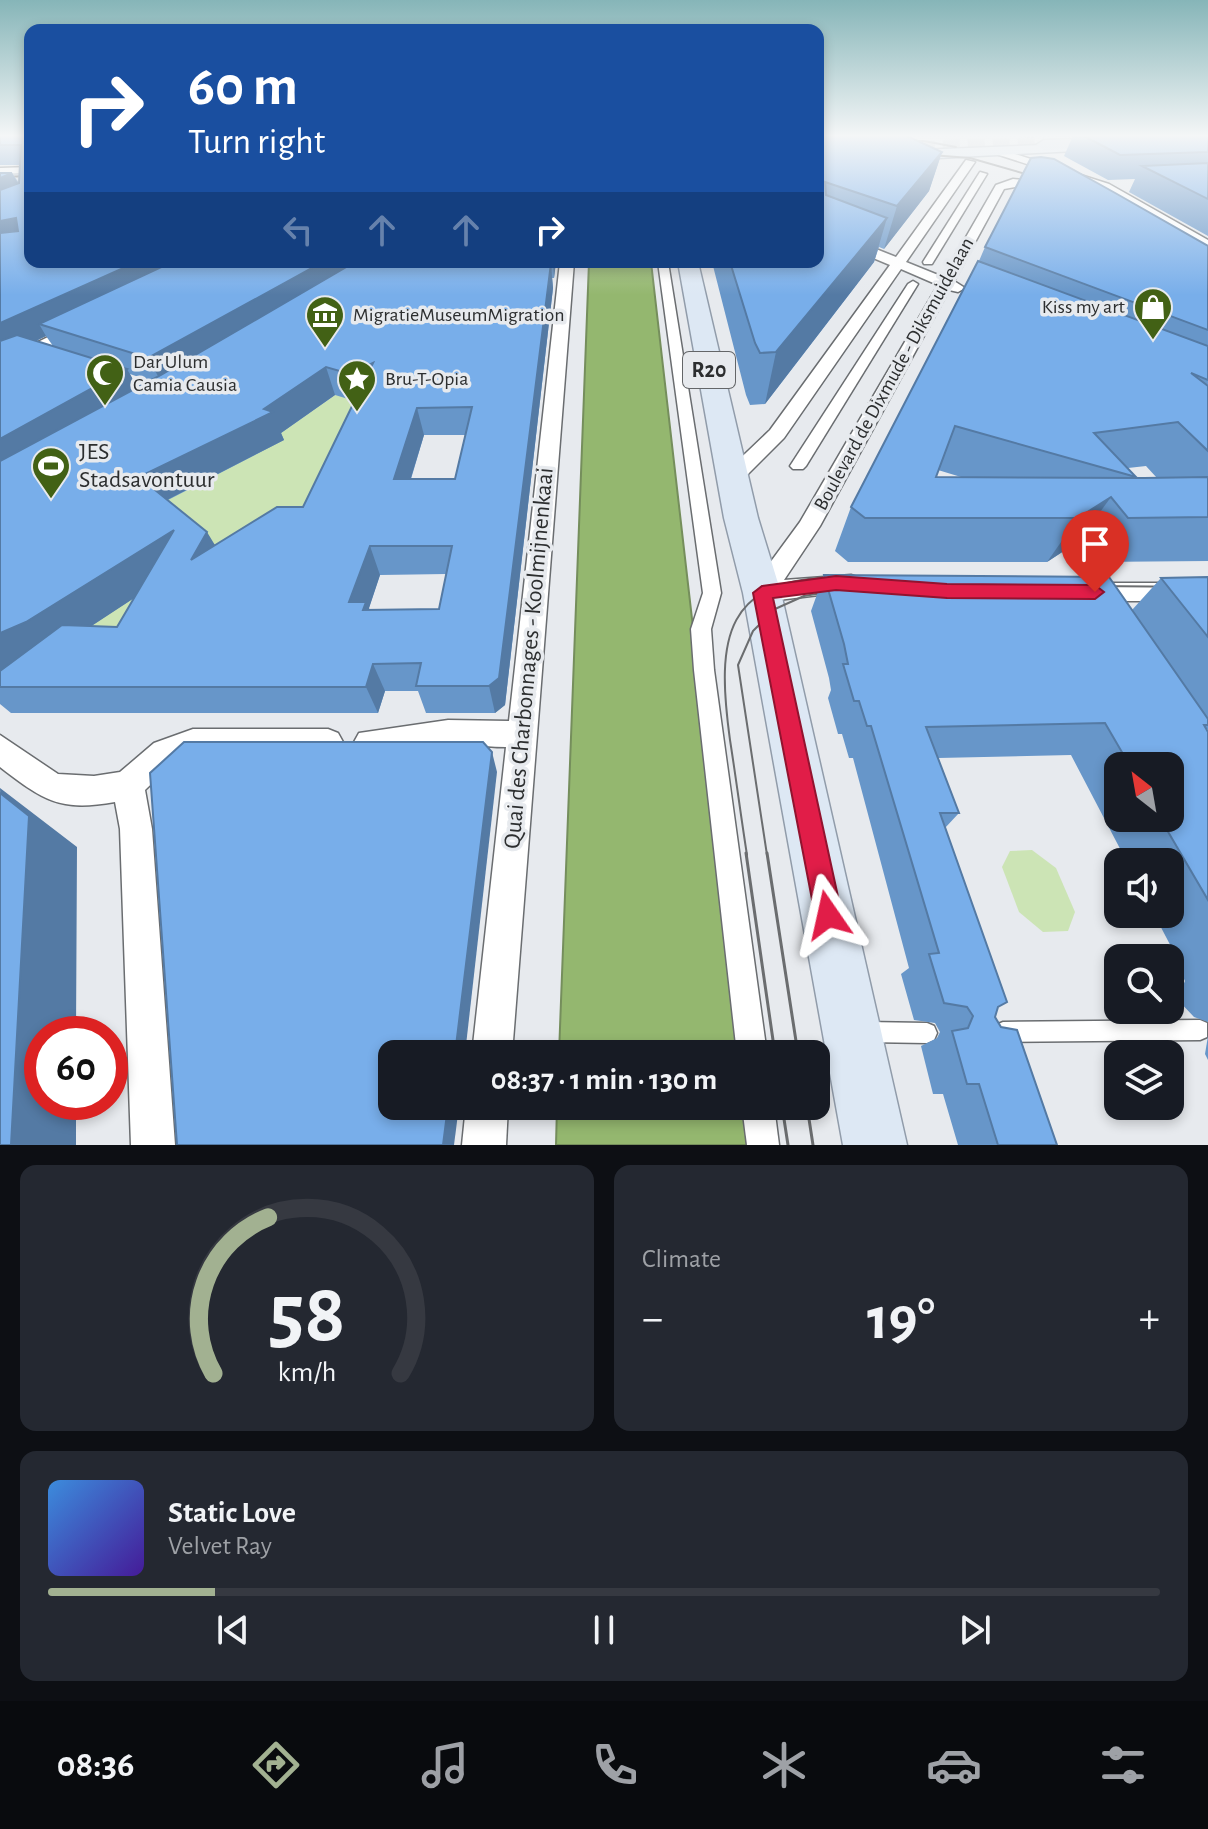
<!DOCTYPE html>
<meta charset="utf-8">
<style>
:root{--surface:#171b24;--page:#242831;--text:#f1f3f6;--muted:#9ea1a6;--line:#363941;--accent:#a2b191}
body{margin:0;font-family:"Alegreya Sans",sans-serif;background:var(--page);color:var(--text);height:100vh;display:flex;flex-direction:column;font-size:30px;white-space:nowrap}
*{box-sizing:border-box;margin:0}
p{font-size:26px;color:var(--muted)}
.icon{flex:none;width:44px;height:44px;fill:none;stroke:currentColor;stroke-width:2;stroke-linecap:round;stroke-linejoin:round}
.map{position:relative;height:1145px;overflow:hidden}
.side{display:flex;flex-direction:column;gap:20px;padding:20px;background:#0d0f14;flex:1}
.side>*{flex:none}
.banner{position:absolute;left:24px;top:24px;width:800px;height:244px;border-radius:16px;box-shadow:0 4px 12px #0003;background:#1a4fa0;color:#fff;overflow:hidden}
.needle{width:52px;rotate:329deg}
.buttons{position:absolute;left:1104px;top:752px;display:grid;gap:16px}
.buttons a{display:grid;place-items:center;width:80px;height:80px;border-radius:16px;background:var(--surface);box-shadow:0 4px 12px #0003;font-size:40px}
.speed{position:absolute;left:24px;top:1016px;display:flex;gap:16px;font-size:40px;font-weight:700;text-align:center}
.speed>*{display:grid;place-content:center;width:104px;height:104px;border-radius:50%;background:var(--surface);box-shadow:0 4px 12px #0003;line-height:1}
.speed .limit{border:12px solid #d22;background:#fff;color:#111}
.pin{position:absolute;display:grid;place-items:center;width:68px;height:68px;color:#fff;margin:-82px -34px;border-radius:50% 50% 50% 0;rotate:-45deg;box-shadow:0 0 8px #0007}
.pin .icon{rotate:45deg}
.me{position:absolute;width:88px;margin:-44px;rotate:349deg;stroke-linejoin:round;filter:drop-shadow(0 0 6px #0008)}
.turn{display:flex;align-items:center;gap:28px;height:168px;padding:0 32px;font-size:36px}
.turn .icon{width:104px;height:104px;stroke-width:2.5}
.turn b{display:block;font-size:56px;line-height:68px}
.lanes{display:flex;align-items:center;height:76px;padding:0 32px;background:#0003;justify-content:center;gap:40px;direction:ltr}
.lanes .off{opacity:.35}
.big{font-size:60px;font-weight:700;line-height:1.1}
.side .card{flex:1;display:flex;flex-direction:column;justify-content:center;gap:12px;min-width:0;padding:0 28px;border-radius:16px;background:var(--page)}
.side .dial{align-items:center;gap:0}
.dial svg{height:208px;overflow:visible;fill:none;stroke:var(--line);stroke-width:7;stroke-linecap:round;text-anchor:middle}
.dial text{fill:var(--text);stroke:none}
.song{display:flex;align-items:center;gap:24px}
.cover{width:96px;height:96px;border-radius:12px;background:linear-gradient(135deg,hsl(210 70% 55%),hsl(260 70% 35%))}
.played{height:8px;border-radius:4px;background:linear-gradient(90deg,var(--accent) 15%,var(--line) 15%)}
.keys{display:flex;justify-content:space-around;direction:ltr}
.heat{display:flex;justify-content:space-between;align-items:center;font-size:44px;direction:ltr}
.side .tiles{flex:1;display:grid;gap:20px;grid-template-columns:1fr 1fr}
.card:last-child{grid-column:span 2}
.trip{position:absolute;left:378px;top:1040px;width:452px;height:80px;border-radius:16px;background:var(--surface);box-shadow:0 4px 12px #0003;font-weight:700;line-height:80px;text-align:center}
.menu{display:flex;height:128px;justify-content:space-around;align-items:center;background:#090b0e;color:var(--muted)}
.menu .icon{width:56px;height:56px}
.menu .on{color:var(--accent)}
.menu b{font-size:36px;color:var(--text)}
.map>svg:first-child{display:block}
</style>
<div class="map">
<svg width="1208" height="1145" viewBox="0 0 1208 1145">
<rect width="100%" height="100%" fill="#e7eaee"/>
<!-- green -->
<g fill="#cce4b5">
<path d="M384 351 335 493 159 622 83 631 209 548 159 504 276 436 335 395 342 396Z"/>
<path d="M1032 850 1056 868 1075 912 1068 931 1043 932 1019 912 1002 867 1010 851Z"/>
</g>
<!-- water -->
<g fill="#94b76f" stroke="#758e5c" stroke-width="2">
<path d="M589 262H651L742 1054H559Z"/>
<path d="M557 1106H748L753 1145H556Z"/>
</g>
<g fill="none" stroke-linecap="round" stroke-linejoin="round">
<!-- trunk-tunnel -->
<path stroke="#c2c4c8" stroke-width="17" stroke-dasharray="17 8" stroke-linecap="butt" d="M818 153 1044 145"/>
<defs>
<g id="service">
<path d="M1200 1020 1207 1023V1037L1200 1040 1003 1042 996 1039 993 1032 996 1025 1003 1022Z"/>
<path d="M866 1022 927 1023 934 1026 937 1033 934 1040 927 1043 866 1042 859 1039 856 1032 859 1025Z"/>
</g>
<g id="pedestrian">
<path d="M980 172 987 174 932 264H924L923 262Z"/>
<path d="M658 262H668L721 593 711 629 714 670 767 1054H737L694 670 691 629 703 593Z"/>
<path d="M913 281 918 284 806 466 803 469H793L790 466 908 284Z"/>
<path d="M742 1106H774L779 1145H747Z"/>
</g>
<g id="minor">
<path d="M996 148 1109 184 1208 240V249L1101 188 993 153Z"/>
<path d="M966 160 975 162 906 262 943 277 996 185 1013 179 1043 182 1004 189 954 281 965 288 958 292 949 290 820 526 784 580 851 575 860 578 863 584 860 590 762 602 753 600 750 593 753 586 800 522 938 285 901 269 784 438 740 482H726L723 477 726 472 770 430 890 265 818 235V226L896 257Z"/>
<path d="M30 167V173L0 174V168Z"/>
<path d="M560 262H574L512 1054H472L506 747C487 747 467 744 448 746 418 749 388 763 359 751L354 742 359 733 448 720 509 721Z"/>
<path d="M74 324 88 327 0 373V361Z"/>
<path d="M1088 583H1208V601H1088L1079 599 1076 592 1079 585Z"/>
<path d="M193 729H328L338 733 343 742 338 751 328 755H193L168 768 145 790 152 829 175 1145H131L120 829 115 802C59 812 43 800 0 767V735L58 774 94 776 120 772 154 743Z"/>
<path d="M466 1106H508L506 1145H462Z"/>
</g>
<g id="primary">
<path d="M1092 143 1097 144V150L818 164V154Z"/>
<path d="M30 174V184L0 185V175Z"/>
<path d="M678 262H698L758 518 781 593 907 1145H843L743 593 724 518Z"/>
</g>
<path id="trunk" d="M1208 135V142L1044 150 1036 145 1044 140Z"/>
</defs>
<!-- service casing -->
<use href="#service" stroke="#6a6d70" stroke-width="3"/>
<!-- pedestrian casing -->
<use href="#pedestrian" stroke="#6a6d70" stroke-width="3"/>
<!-- minor casing -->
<use href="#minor" stroke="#6a6d70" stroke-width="3"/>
<!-- primary casing -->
<use href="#primary" stroke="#919caa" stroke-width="3"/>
<!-- trunk casing -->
<use href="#trunk" stroke="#919caa" stroke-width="3"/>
<!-- service -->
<use href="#service" fill="#fff" fill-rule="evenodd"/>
<!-- pedestrian -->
<use href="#pedestrian" fill="#fff" fill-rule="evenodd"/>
<!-- minor -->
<use href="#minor" fill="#fff" fill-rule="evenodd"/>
<!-- primary -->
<use href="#primary" fill="#dde8f4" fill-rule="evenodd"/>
<!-- trunk -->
<use href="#trunk" fill="#d2e0f0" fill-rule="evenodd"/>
<!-- tram-far1 -->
<g stroke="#6b6d6f" stroke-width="2">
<path d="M893 141H924L956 147"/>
<path d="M918 154 970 158 1043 179"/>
<path d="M0 177 30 176"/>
<path d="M1092 586 1208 587"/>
<path d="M747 855C741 817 736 778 730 740 716 638 723 576 844 577"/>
<path d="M767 855 738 665 753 631 775 609 804 596 840 590"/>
</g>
<!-- tram -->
<g stroke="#6b6d6f" stroke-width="3">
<path d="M746 853 775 1054"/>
<path d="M767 853 798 1054"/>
<path d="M782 1106 788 1145"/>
<path d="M807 1106 813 1145"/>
</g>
</g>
<!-- wall -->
<g fill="#6796c9" fill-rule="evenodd">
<path d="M0 135H30V262H556L554 278H552L553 288 505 705 495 713H426L418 691H385L378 713H11L0 704V173H12L19 183 20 165H0ZM46 336 53 346 36 341ZM130 374 150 381 137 388ZM335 395 355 401 303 507 215 545 168 500 284 440 281 433ZM424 435H465L455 479H411ZM446 574 439 609 369 610V608L380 575ZM134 598 117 627 91 626Z"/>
<path d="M1056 135H1208V236L1129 192 1135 179 1108 180 1064 156 1073 136 1059 137Z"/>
<path d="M818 137 942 152 929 191 884 249 879 247 874 262 765 404 750 405 746 395 712 262H818Z"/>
<path d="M1208 246V561L1094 562 1079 541 1047 562H848L835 551 851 507 979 261 985 247ZM1146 466 1157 478H1135L1136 477 1128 468ZM938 470 961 477H936Z"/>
<path d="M824 575 1132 610 1161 578 1208 577V729L1207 730 1208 732V1022L1194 1017 1177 999 1185 981 1174 959 1177 958 1154 914H1170V862H1127L1071 755 938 758 959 813 945 828 998 1007 995 1017 1057 1145H958L943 1094H933L921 1046 937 1038 940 1032 935 1023 914 1020 901 974 909 968 853 758H849L842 734H838L828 698 831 690 829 678 811 611ZM1118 766H1170V818H1118Z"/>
<path d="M1208 1036V1060L1205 1054Z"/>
</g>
<!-- shaded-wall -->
<g fill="#547aa4">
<path d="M942 152 929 191 884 249 897 206Z"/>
<path d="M12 173 24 194 0 205V178Z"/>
<path d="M16 218 30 241 0 246V221Z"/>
<path d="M887 218 874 262 765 404 776 352Z"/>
<path d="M137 262H201L39 324 46 336 0 358V323Z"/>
<path d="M323 262H372L163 385 148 358Z"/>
<path d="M553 262H556L554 278Z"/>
<path d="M551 263 553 288 505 705 495 713 489 686Z"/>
<path d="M373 363 358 402 350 374Z"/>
<path d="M326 367 335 395 281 433 284 440 157 505 139 477 264 409Z"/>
<path d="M127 369 143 397 0 481V439Z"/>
<path d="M417 408 424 435 402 507 394 479Z"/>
<path d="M1111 497 1079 541 1047 562 1078 518Z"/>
<path d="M174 530 207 532 224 560H192L55 650 0 674V633Z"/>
<path d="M370 546 380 575 369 608 377 630 349 602Z"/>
<path d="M373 664 385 691 378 713 366 687Z"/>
<path d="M492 752 497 772 465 1054H455Z"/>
<path d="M0 788 77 847 76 1034H42V1102H76V1145H11Z"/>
<path d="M448 1106H459L454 1145H443Z"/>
</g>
<!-- building -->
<g fill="#78aeea" stroke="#547aa4" stroke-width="2" fill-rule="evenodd">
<path d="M0 135H30V262H137L0 323V233L18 231 16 218 0 221V190L19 183 21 145H0Z"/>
<path d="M840 135H905L942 152 897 206 825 182 826 195 887 218 776 352 760 353 755 343 730 262H818V137Z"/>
<path d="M1082 135H1208V152L1120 155Z"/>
<path d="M1041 157 1054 159 1117 194 1208 246V330L985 247 1031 158Z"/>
<path d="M1208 163V199L1142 166Z"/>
<path d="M0 173H12L0 178Z"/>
<path d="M978 261 1208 346V380L1191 373 1208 386V451L1178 422 1094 433 1136 477 955 426 936 477 1144 478 1208 477V517L1128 518 1111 497 1078 518H865L851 507Z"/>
<path d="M172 262H323L148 358 39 324Z"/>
<path d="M355 262 551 263 499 678 489 686H416L421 663 373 664 366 687H0V671L62 625 117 627 174 530 26 622 0 633V461L161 375ZM373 363 303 507H277L191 560 207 532 139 477 273 412 264 409 326 367 350 374ZM472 407 455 479H394L417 408ZM370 546H452L439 609 363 610 366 602H349Z"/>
<path d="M17 335 127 369 0 439V341Z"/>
<path d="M824 575 1109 577 1208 719V725H1204L1208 732V900L1160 818H1170V766H1130L1105 723 926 727 959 813H940L1007 1002 998 1007 995 1017 1001 1027 1017 1030 1057 1145H998L979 1084H967L952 1031 968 1028 973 1016 967 1007 944 1003 929 954 939 953 871 726H867L859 701H854L843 664H848L844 644Z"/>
<path d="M1208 577V637L1161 578Z"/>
<path d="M184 742H483L492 752 455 1054H392V1106H448L443 1145H177L150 773Z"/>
<path d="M0 793 29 816 11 1145H0Z"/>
</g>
<!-- sky -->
<linearGradient id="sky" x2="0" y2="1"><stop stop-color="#86b5b8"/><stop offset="0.46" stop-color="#f4f6f7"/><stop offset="1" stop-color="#f4f6f7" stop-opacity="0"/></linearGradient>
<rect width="1208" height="295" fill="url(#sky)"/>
<!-- route -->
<path fill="#e11d48" stroke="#92132f" stroke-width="2" d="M836 576 947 584 1095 585 1104 592 1095 599 947 598 836 590 773 598 842 915 838 924 828 928 819 924 815 915 753 593 762 586Z"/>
<!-- icons -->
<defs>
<symbol id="shop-pin" viewBox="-11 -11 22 30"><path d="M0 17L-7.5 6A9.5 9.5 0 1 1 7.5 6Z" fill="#426115" stroke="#e7eaee"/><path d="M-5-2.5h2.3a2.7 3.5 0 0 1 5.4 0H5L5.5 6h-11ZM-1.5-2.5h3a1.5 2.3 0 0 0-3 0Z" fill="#fff"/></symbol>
<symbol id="museum-pin" viewBox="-11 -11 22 30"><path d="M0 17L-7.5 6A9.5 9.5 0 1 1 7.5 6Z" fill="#426115" stroke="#e7eaee"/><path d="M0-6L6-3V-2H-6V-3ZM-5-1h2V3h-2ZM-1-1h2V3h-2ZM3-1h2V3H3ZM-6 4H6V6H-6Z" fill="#fff"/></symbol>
<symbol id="mosque-pin" viewBox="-11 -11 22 30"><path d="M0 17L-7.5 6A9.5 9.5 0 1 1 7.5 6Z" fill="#426115" stroke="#e7eaee"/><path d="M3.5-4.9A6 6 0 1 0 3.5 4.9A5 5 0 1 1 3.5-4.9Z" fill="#fff"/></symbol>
<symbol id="sight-pin" viewBox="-11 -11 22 30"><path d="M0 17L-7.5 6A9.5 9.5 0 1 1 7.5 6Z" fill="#426115" stroke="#e7eaee"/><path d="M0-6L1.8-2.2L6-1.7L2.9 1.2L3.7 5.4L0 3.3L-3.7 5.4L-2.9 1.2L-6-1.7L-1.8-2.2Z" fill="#fff"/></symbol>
<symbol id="stadium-pin" viewBox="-11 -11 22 30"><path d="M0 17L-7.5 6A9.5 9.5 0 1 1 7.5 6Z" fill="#426115" stroke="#e7eaee"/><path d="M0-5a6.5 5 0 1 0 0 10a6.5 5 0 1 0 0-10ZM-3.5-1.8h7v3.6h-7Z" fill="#fff"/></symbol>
</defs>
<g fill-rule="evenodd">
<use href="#shop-pin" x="1131" y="285" width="44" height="60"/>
<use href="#museum-pin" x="303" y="293" width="44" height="60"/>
<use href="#mosque-pin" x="83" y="351" width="44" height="60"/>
<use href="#sight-pin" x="335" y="357" width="44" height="60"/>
<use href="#stadium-pin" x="29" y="444" width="44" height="60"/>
</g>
<g text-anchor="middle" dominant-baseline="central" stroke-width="7" stroke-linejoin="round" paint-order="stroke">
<!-- far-poi labels -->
<g font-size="20" fill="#2c2e2f" stroke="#e7eaee" text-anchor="start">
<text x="1125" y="307" text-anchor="end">Kiss my art</text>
<text x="353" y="315">MigratieMuseumMigration</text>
<text x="133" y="362">Dar Ulum<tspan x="133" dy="23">Camia Causia</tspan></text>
<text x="385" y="379">Bru-T-Opia</text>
</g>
<!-- far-street labels -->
<g font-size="20" fill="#2c2e2f" stroke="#e7eaee">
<text transform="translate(894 374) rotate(-61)">Boulevard de Dixmude - Diksmuidelaan</text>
</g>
<!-- shield labels -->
<rect fill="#e7eaee" stroke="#646668" stroke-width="2" x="683" y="352" width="52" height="36" rx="6"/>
<g font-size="22" font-weight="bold" fill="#2c2e2f">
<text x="709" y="370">R20</text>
</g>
<!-- poi labels -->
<g font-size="24" fill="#2c2e2f" stroke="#e7eaee" text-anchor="start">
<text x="79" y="452">JES<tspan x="79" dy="28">Stadsavontuur</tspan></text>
</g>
<!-- street labels -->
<g font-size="24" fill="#2c2e2f" stroke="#e7eaee">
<text transform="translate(529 658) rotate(-85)">Quai des Charbonnages - Koolmijnenkaai</text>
</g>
</g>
</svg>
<div class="buttons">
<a><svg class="needle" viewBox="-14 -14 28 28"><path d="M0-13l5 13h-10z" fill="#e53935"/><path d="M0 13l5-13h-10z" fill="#9ea1a6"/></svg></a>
<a><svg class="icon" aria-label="sound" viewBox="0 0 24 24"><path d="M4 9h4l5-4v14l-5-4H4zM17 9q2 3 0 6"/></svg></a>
<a><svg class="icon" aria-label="search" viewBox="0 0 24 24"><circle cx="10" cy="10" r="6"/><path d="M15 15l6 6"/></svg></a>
<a><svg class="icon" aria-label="layers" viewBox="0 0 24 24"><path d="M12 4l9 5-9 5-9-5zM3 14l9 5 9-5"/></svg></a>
</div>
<div class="speed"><div class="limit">60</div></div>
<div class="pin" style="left:1095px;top:592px;background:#d93025"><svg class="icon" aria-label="arrive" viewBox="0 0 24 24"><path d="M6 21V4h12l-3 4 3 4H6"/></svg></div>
<svg class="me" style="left:828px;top:915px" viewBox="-20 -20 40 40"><path d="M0-17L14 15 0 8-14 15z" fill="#e11d48" stroke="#fff" stroke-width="4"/></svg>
<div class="trip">08:37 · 1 min · 130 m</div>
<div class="banner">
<div class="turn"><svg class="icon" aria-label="right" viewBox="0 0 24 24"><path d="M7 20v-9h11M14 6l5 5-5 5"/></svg><div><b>60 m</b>Turn right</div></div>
<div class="lanes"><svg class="icon off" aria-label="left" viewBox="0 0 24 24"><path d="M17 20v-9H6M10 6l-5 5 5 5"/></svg><svg class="icon off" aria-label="ahead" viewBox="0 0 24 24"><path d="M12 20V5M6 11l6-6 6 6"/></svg><svg class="icon off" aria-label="ahead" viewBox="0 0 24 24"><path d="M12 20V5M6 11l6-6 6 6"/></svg><svg class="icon" aria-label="right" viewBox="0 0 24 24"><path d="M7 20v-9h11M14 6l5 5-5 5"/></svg></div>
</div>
</div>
<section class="side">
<div class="tiles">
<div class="card dial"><svg viewBox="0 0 100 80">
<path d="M14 69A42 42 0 1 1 86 69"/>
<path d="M14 69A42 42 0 0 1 35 9" stroke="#a2b191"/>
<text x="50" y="56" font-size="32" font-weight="700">58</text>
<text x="50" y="72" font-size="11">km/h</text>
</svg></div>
<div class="card"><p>Climate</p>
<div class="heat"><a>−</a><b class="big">19°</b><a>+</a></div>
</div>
<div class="card">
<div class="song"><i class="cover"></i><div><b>Static Love</b><p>Velvet Ray</p></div></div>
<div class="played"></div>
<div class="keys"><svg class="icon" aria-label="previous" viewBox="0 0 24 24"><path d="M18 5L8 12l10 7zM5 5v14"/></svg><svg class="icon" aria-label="pause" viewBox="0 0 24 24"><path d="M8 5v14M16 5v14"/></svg><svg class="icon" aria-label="next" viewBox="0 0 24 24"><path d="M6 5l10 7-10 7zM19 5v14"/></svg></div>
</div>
</div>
</section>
<nav class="menu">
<b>08:36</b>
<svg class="icon on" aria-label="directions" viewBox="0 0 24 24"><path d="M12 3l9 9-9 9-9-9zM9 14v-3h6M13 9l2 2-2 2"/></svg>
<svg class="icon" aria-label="music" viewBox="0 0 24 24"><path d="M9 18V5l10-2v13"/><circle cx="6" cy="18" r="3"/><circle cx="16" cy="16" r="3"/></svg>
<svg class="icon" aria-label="phone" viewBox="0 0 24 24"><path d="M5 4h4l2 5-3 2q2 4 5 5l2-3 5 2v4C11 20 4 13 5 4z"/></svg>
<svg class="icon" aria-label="climate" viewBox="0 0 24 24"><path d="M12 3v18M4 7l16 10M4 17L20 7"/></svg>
<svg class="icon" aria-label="car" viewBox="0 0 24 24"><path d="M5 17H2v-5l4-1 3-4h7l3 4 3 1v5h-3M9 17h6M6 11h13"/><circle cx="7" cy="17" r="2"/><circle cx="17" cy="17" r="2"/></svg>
<svg class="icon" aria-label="filters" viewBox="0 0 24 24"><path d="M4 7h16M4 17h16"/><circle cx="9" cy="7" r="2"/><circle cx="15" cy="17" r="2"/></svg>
</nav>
